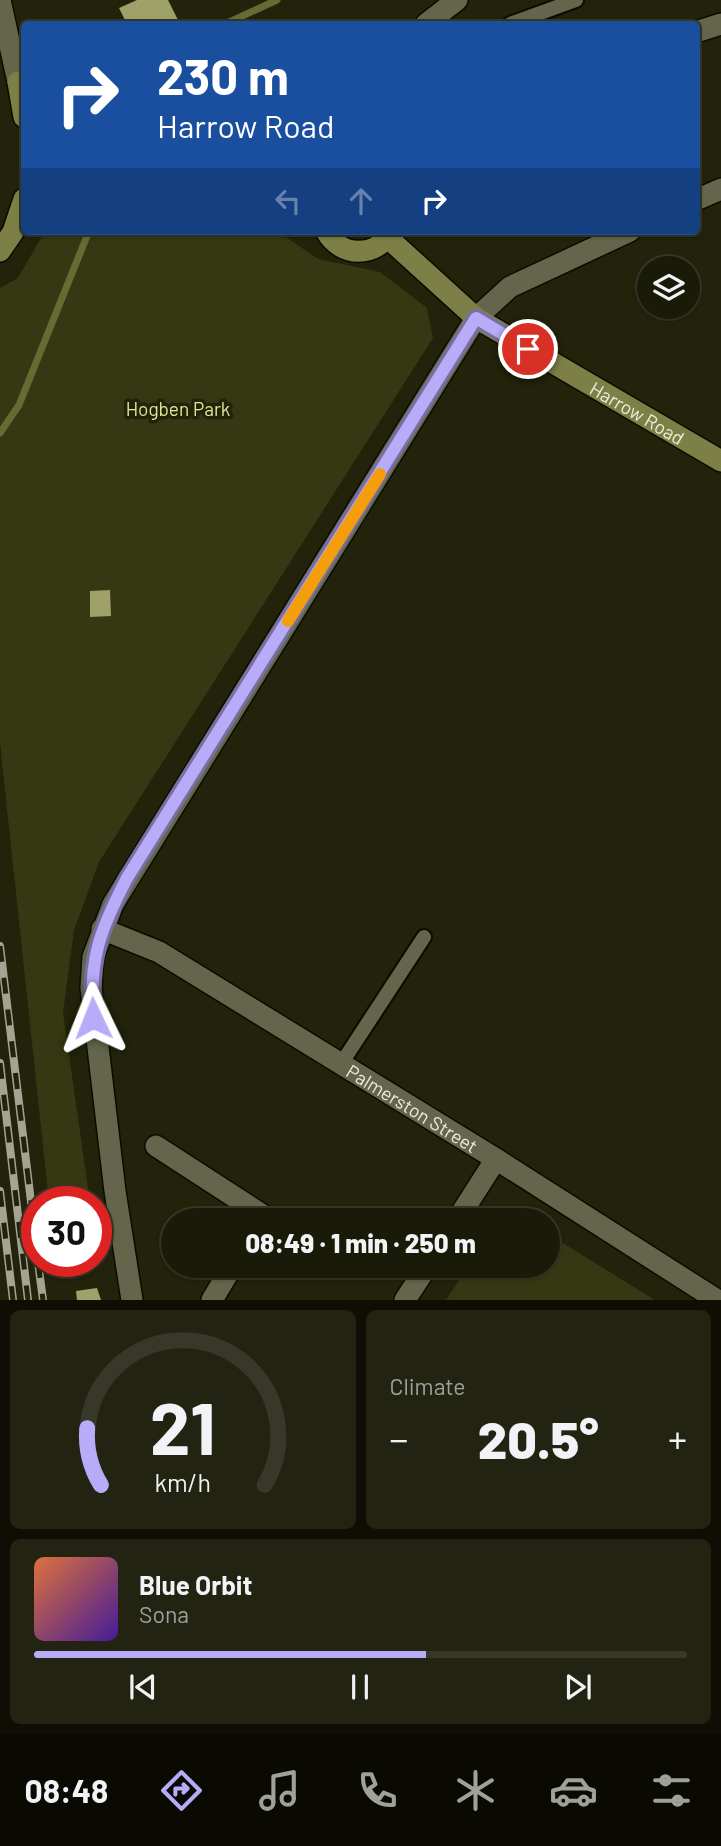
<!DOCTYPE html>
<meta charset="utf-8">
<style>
:root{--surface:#1a1a08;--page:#232312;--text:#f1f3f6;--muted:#9fa19c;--line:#383829;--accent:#b8abf7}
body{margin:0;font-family:Barlow,sans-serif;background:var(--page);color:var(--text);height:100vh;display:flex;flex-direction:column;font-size:26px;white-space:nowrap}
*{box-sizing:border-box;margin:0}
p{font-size:23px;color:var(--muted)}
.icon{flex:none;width:38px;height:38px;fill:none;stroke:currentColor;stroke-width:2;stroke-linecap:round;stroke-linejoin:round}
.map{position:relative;height:1300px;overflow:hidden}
.side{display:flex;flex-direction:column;gap:10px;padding:10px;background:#0e0e04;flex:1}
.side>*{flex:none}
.banner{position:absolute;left:21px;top:21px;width:679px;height:214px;border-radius:7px;box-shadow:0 2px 5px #0004,0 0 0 2px var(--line);background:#1a4fa0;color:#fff;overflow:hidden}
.controls{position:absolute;left:637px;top:256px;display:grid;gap:14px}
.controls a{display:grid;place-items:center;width:63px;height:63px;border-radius:50%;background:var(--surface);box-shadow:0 2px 5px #0004,0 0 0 2px var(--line);font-size:35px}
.speed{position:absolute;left:21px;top:1186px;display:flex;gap:14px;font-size:35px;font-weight:700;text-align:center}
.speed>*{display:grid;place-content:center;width:91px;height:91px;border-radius:50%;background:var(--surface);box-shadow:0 2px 5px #0004,0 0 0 2px var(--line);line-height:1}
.speed .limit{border:10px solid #d22;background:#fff;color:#111}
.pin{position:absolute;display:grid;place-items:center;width:60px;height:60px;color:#fff;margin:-30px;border:4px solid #fff;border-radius:50%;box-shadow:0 2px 7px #0007}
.me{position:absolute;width:77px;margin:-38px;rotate:358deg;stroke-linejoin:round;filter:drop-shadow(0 0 5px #0008)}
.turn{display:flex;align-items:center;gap:24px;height:147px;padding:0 21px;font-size:32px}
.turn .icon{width:91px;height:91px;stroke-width:2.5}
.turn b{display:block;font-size:49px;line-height:60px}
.lanes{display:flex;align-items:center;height:66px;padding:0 21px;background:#0003;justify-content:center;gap:35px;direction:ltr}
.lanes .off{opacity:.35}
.big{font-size:52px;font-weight:800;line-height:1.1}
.side .widget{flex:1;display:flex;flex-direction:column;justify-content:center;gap:10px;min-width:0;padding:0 24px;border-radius:10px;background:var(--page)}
.side .dial{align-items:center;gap:0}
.dial svg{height:182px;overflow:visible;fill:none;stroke:var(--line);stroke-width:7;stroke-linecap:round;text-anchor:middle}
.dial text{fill:var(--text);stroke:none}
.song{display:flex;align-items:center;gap:21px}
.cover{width:84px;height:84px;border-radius:10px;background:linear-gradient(135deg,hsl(20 70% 55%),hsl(260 70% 35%))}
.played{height:7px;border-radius:4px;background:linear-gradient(90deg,var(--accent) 60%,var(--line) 60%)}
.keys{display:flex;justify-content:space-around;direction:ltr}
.heat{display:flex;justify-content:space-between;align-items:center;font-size:38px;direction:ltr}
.side .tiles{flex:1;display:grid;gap:10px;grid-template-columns:1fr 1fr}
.widget:last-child{grid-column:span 2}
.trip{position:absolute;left:161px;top:1208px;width:399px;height:70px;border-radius:35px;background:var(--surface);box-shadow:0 2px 5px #0004,0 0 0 2px var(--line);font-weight:800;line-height:70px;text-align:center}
.menu{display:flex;height:112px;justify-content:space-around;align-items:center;background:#0a0a03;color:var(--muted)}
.menu .icon{width:49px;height:49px}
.menu .active{color:var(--accent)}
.menu b{font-size:32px;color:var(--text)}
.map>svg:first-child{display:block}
</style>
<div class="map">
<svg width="721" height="1300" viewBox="0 0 721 1300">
<rect width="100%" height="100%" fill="#22230a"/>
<!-- green -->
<g fill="#363813">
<path d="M45 231H277L318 259 380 272 427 308 433 338 99 862 74 930 63 1013 90 1202H49L0 743V288L18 278Z"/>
<path d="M548 1234 655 1300H446L469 1265H548Z"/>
</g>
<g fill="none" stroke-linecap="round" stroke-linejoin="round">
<!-- stream -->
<g stroke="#676a33" stroke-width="7">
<path d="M225 24 277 0"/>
<path d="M0 433 19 405 89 231"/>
</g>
</g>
<!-- building -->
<g fill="#9ea269">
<path d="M137 0H168L180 24H127L119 8Z"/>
<path d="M110 590 111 616 90 617V591Z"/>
<path d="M97 1288 101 1300H77L76 1291Z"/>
</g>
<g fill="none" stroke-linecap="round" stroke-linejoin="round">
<defs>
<g id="lane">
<path d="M510 24 576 0"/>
<path d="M341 1064 424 937"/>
</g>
<g id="street">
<path d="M0 0 18 82"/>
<path d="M426 24 457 0"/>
<path d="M696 32 721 24"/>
<path d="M696 200 721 189"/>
<path id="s1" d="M102 929 159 952 496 1159 717 1300"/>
<path d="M156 1146 264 1216 262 1220"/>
<path d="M457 1220 496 1159"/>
<path d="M132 1300 115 1191 91 988 93 957 113 904 476 318 510 287 630 231"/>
<path d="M212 1300 233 1265"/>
<path d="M405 1300 428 1265"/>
</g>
<g id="secondary">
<path d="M24 82H18L24 117"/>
<path d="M326 231C341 258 376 258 392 231"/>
<path id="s2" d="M388 238 476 318 721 461"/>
<path d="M0 251 13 232 24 199"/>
</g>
</defs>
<!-- lane casing -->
<use href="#lane" stroke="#0b0c00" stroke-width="18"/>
<!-- street casing -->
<use href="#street" stroke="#0b0c00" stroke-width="24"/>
<!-- secondary casing -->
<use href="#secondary" stroke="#0b0c00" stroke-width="24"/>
<!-- lane -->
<use href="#lane" stroke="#64664b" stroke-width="14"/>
<!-- street -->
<use href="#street" stroke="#64664b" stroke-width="21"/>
<!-- secondary -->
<use href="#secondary" stroke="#7d8046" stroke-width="21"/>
<defs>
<g id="rail">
<path d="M0 946 37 1251"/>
<path d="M0 1063 28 1300"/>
<path d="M0 1191 13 1300"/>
<path d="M38 1262 43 1300"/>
</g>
</defs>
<!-- rail casing -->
<use href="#rail" stroke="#a3a492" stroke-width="8"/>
<!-- rail -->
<use href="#rail" stroke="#22230a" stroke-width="5" stroke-dasharray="16" stroke-linecap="butt"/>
</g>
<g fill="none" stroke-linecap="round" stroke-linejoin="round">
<defs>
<path id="route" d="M93 1018C89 958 100 930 127 878L476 318 528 349"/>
</defs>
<!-- route casing -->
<use href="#route" stroke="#786fa1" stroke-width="18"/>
<!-- route -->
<use href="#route" stroke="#b8abf7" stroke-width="12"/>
<!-- slow -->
<path stroke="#f59e0b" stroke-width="12" d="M288 621 380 474"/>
</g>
<g text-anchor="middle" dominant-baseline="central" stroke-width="7" stroke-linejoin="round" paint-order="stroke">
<!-- park labels -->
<g font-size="19" fill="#e1e691" stroke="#22230a">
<text x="178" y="408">Hogben Park</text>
</g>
<!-- street labels -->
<g font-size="19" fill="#ebecdd" stroke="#22230a">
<text stroke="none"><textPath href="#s2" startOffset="306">Harrow Road</textPath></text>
<text stroke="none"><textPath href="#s1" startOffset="359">Palmerston Street</textPath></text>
</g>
</g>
</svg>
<div class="controls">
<a><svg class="icon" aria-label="layers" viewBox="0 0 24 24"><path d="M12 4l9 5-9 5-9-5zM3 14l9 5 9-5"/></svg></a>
</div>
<div class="speed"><div class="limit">30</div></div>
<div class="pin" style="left:528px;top:349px;background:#d93025"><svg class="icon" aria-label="arrive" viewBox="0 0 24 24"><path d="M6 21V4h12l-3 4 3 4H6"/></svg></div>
<svg class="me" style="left:93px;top:1018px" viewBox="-20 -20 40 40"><path d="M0-17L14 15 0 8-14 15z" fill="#b8abf7" stroke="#fff" stroke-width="4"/></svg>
<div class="trip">08:49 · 1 min · 250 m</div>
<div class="banner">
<div class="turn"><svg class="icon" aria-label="right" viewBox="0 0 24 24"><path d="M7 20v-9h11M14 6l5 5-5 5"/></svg><div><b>230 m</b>Harrow Road</div></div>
<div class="lanes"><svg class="icon off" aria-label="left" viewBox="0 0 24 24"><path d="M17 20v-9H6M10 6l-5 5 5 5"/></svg><svg class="icon off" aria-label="ahead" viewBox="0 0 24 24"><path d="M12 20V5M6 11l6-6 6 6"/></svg><svg class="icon" aria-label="right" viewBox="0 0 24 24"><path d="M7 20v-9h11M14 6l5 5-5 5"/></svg></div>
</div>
</div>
<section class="side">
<div class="tiles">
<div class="widget dial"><svg viewBox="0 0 100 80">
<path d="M14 69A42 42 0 1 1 86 69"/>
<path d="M14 69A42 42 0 0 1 8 44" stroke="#b8abf7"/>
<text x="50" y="56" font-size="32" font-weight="700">21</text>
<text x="50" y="72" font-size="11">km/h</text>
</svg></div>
<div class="widget"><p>Climate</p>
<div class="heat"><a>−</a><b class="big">20.5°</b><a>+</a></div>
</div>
<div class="widget">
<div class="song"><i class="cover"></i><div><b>Blue Orbit</b><p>Sona</p></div></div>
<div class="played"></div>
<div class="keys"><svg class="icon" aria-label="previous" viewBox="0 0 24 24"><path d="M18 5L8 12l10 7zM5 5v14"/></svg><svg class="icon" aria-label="pause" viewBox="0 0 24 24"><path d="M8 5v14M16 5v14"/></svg><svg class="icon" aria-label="next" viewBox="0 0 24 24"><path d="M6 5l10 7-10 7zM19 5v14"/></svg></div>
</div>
</div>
</section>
<nav class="menu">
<b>08:48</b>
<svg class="icon active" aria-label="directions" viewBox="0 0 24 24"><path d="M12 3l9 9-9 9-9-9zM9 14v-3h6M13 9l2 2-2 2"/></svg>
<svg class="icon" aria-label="music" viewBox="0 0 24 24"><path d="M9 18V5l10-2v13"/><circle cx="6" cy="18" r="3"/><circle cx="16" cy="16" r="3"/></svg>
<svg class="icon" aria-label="phone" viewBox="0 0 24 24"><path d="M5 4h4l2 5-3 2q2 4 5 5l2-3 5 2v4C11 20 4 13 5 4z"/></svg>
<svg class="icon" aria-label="climate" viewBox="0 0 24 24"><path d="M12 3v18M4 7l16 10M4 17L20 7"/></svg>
<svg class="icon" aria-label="car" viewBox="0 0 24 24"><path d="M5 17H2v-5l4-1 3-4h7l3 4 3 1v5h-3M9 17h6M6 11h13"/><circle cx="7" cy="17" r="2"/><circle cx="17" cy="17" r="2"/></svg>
<svg class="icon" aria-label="filters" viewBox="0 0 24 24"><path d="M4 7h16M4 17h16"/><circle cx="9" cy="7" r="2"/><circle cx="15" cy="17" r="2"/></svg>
</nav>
